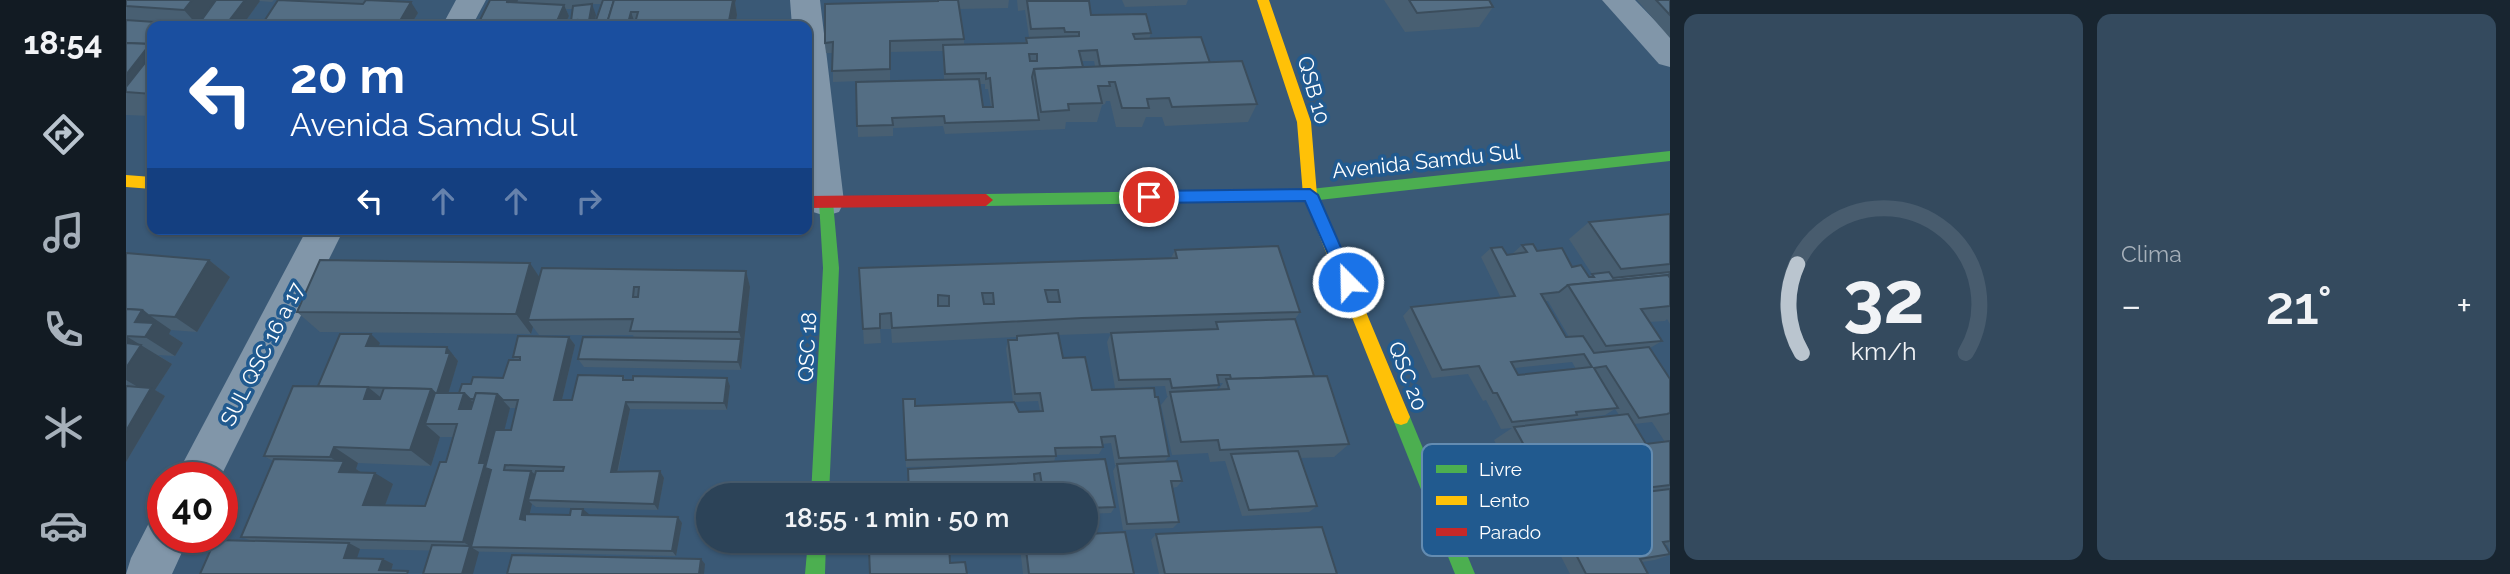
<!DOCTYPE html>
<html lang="pt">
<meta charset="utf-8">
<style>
:root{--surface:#2c4358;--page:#344a5e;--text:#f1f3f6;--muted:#a6b0ba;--line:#485c6e;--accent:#bac5cf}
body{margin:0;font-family:Raleway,sans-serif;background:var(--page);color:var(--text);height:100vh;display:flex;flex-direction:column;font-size:26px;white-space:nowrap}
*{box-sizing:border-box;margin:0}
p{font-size:23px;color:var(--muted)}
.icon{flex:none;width:38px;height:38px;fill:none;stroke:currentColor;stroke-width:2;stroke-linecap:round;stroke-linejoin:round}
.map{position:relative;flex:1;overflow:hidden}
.panel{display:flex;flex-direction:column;gap:14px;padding:14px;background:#182530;width:840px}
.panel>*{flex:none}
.hud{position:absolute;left:21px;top:21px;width:665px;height:214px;border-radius:14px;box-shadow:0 2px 5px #0004,0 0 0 2px var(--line);background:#1a4fa0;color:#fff;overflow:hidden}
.speed{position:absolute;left:21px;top:462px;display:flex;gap:14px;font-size:35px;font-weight:700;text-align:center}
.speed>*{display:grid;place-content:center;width:91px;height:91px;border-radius:50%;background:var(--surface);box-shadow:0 2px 5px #0004,0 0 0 2px var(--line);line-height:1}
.speed .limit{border:10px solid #d22;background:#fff;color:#111}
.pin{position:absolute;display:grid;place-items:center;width:60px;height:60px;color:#fff;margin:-30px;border:4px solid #fff;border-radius:50%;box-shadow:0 2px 7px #0007}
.me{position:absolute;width:77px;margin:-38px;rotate:337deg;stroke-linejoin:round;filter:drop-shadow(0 0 5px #0008)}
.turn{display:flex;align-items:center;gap:24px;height:147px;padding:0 28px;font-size:32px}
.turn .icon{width:91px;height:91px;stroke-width:2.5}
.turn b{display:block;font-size:49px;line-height:60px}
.lanes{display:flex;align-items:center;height:66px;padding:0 28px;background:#0003;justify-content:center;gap:35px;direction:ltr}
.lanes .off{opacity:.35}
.big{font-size:52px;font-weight:600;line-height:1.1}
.panel .widget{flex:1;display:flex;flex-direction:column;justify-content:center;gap:10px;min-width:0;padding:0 24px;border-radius:14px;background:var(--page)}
.panel .dial{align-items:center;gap:0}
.dial svg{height:182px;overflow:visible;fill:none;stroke:var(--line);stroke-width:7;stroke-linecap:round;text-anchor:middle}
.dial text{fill:var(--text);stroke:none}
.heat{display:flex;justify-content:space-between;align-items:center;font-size:38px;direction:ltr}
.panel .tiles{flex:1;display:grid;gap:14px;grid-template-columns:repeat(2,1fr)}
.trip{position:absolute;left:570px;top:483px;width:402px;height:70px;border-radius:35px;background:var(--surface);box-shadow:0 2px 5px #0004,0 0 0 2px var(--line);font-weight:600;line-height:70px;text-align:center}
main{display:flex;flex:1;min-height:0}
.tabs{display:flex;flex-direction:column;width:126px;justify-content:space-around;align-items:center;background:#121b23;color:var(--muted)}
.tabs .icon{width:49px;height:49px}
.tabs .selected{color:var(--accent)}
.tabs b{font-size:32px;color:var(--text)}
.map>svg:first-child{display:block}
</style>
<main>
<nav class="tabs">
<b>18:54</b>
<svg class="icon selected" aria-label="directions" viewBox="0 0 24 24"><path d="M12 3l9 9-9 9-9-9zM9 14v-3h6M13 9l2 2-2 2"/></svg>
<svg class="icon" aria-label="music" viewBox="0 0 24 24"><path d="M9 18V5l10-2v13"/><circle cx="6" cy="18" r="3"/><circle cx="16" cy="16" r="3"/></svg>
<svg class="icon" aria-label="phone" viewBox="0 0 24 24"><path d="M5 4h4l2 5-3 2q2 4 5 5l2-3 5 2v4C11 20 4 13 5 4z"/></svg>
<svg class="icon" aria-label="climate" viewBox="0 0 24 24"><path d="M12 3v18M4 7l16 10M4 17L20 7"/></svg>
<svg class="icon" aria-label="car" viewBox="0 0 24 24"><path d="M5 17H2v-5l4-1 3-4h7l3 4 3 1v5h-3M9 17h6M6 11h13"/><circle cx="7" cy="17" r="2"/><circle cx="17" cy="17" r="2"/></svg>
</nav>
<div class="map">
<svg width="1544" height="574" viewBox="0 0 1544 574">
<rect width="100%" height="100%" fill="#3a5976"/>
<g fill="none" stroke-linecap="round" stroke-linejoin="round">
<!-- street -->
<g fill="#8196a9" fill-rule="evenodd">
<path d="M330 0H360L346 26H316Z"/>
<path d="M664 0H694L718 202 713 212 700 216 687 212 682 202 681 26H666Z"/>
<path d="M1476 0H1509L1544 36V67L1533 64Z"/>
<path d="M181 229H218L94 478H49Z"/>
<path d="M37 516V537H63L46 574H0L5 558 24 521Z"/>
</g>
<!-- fast -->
<g fill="#4caf50" fill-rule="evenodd">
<path d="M1544 151V161L1184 201 860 206 853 200 860 194 1184 189Z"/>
<path d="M700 196 707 202 713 268 703 495H685L697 268 693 202Z"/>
<path d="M1275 409 1281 411 1284 417 1349 574H1329L1266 417 1269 411Z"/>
<path d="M682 541H700L699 574H679Z"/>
</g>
<!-- slow -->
<g fill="#ffc107" fill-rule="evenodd">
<path d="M1131 0H1143L1185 122 1191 195 1284 417 1281 423 1275 425 1269 423 1266 417 1177 195 1171 122Z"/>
<path d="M0 175 26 177V189L0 187Z"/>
</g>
<!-- jam -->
<path fill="#c62828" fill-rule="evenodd" d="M860 194 867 200 860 206 681 208V196Z"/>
</g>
<!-- wall -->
<g fill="#485f72" fill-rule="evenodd">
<path d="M0 0H148L146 2 134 1 116 26H26V116L0 115Z"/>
<path d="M174 0H271L270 1 292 13 284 26H135Z"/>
<path d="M364 0H610L609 3 611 15 609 26H447L445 21 447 9H440L443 16 438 26H351ZM465 5V4H475L469 23 470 15Z"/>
<path d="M810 0H883L882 8 834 9 838 39V44L899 43 900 38 903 37 899 10 892 11 891 0H938L937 1 965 15 1025 33 1023 39 1084 63 1131 104 1122 122 1039 126 1036 117H1020L1016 127H990L984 101H980L979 104 976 105 971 122H940L939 129 819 134 817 126 767 128V136L732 137 730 82 818 80 817 51 764 52V80L707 82V53H700L699 43 810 2ZM955 61H968L969 66 957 67ZM854 84H859V89H862L865 107H857Z"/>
<path d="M996 0H1062L1060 5 999 7Z"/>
<path d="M1258 0H1363L1367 7 1353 27 1279 32Z"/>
<path d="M1511 0H1544V38Z"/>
<path d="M1544 214V324L1541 319 1539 321 1523 322 1536 341 1524 348 1544 379V550L1541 545H1539L1544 555 1529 560 1516 562 1522 574H1444L1411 510H1412L1405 511 1368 440 1386 428 1375 429 1360 400 1357 401 1342 374 1306 378 1277 316 1285 307 1375 298 1355 257 1365 248 1381 255 1386 254 1396 245 1411 251 1446 267 1462 277 1466 274 1443 239 1463 222ZM1419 301H1422L1443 337H1440ZM1446 362 1450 369 1392 375 1389 368ZM1489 409 1493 415 1442 421 1445 419 1479 415ZM1526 422 1539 442 1520 444 1508 424ZM1473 494 1475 497 1462 499Z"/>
<path d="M1049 250 1174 312 1169 319 1188 376 1223 444 1208 457 1175 458 1191 506 1183 512 1116 516 1099 461 1084 462 1082 453 1046 455 1035 405 1042 396H1041L1039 386 989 388 981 342 985 333 1043 331 932 335 937 358 966 390 1029 397 1043 456 1039 461 1056 481 1051 487 1046 488 1053 522 1047 528 997 530 987 471 990 465H989L985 443 976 444 977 447 973 454 930 455 928 462 989 507 985 513 961 514V495H783L782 469 861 465 780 467 777 399 789 406 887 402 880 349 882 340H890V337L766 343 765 329H754L755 343 738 344 733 268 1045 258ZM1092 383H1097L1092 390H1090L1093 385ZM912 401 914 411 893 412 888 402Z"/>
<path d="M0 253 83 260 104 277 71 332 45 330 43 334 57 343 49 356 32 355 46 364 29 390 39 396 0 462Z"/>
<path d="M404 263 413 277 620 271 624 287 615 370 458 367 452 359 508 338 507 335H413L407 327 405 334 194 332 171 312Z"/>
<path d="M443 337 449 345 436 400H446L497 376 500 380 601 378 604 386 601 410 504 409 492 472 534 471 538 478 532 510 410 507 406 504 404 514 552 517 556 523 550 556 234 549 230 558 257 559 267 564 265 570 74 574 126 541 115 537 147 461 138 456 192 386 254 343 252 346 329 356V357L332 361 322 393H333L345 384 377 378 389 360 387 357ZM384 408H390L385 430H378ZM314 437H328L320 462 299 506 259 505 267 484 235 472 230 469 232 463 305 466Z"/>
<path d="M1030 534 1211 574H1033L1025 540Z"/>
<path d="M786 541H961L1008 574H897L894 547 823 550 824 563 841 574 786 547Z"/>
</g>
<!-- shaded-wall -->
<g fill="#3b4d5c">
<path d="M66 0H107L72 26 58 10Z"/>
<path d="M119 0H133L134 1 116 26H99Z"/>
<path d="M605 0H610L609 3 611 15 609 26H602Z"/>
<path d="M285 2 292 13 284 26H271Z"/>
<path d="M466 4 470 15 468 26H462Z"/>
<path d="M438 5 443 16 438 26H429Z"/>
<path d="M505 12 510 26H501Z"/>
<path d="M24 44 26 47V94L0 92V75Z"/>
<path d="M83 260 104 277 71 332 49 317Z"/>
<path d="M404 263 418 284 402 320 407 327 405 334 390 314Z"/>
<path d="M620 271 624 287 615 370 612 362 615 339 613 332Z"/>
<path d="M16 310 45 330 43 334 57 343 49 356 19 337 9 322Z"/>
<path d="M245 334 254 343 249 354 240 346Z"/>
<path d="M0 336 46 364 29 390 39 396 0 462V431L22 393 0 380Z"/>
<path d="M443 337 449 345 434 408 428 400Z"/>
<path d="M321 347 332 361 320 401 311 393Z"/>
<path d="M601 378 604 386 601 410 598 403Z"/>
<path d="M242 387 264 405 238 399Z"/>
<path d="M305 389 324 407 299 424 314 437 305 466 284 450Z"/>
<path d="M338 393 352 407 347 423 333 409Z"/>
<path d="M371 394 384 408 368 471 345 547 353 552 347 574H336L344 546 337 542 353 463Z"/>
<path d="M500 402 504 409 490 478 485 472Z"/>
<path d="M208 447 232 463 230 469 236 473 213 472 216 465 204 457Z"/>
<path d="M405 471 412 477 402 500 406 504 401 525 394 519Z"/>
<path d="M534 471 538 478 532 510 528 504Z"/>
<path d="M249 473 267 484 255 516 237 505Z"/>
<path d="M457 509 464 515H456Z"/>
<path d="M552 517 556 523 550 556 546 551Z"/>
<path d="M223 543 234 549 229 564 218 558Z"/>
<path d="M257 559 267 564 264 574 253 570Z"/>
<path d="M575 559 579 564 578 574H573Z"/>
</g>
<!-- building -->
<g fill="#546e84" stroke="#3b4d5c" stroke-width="2" fill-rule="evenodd">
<path d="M0 0H66L58 10 0 6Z"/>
<path d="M90 0H119L99 26H26V47L24 44 0 43V20L72 25Z"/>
<path d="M152 0 237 4 240 0 285 2 271 26H135Z"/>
<path d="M364 0H391L390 2H380L438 5 429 26H351Z"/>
<path d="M477 0H488L481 23H475V26H468Z"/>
<path d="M488 0H607L602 26H518L517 24 509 23 512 12H505L502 23H481Z"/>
<path d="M812 0H832L838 39 764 41V69L706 71 707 42 699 43V4L812 1Z"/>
<path d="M1283 0H1363L1367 7 1291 13Z"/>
<path d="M1530 0H1544V15Z"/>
<path d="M901 1H963L965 15 1020 14 1025 33 1007 34 1009 39 1075 37 1084 63 974 66 971 50 953 51 957 67 908 69 906 77 913 120 819 123 818 116 766 118 767 125 731 126 730 82 853 79 857 107H867L864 78 860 79V73L819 74 817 45 901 43 900 38 953 36V32H939L938 28 905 29ZM903 54H911V61H904Z"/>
<path d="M466 4 462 26H450L451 20 445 21 447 6Z"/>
<path d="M475 23 517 24V26H475Z"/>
<path d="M0 43 24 44 0 75Z"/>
<path d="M26 54V94L0 92V87Z"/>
<path d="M1116 61 1131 104 1046 107 1043 98 1021 99 1023 108H996L989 82H983L984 86H972L976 103 942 104 943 110 915 112 908 69Z"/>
<path d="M1544 214V264L1495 269 1463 222Z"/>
<path d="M1407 244 1411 251 1436 248 1446 267 1455 265 1463 277H1468L1466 274 1483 272 1487 278 1544 272 1543 276 1542 275 1442 285 1433 292 1415 294 1440 337 1457 336 1468 353 1523 347 1544 379V413L1541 414 1513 418 1480 366 1468 368 1492 408 1450 412 1451 415 1386 422 1371 393H1367L1353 366 1316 370 1285 307 1389 296 1365 248 1376 247 1381 255 1401 252 1396 245ZM1458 354 1466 367 1392 375 1385 362Z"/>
<path d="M1152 246 1174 312 956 318 766 328 765 313 754 314V328L737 329 733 268 1051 258 1049 250ZM919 290H932L934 302H922ZM856 293H867L868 304H858ZM812 295 823 296V306H812Z"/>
<path d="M0 253 83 260 49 317 22 315 16 310 0 309Z"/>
<path d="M194 260 404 263 390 314 171 312Z"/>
<path d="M416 268 620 271 613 332 504 331 507 319 402 320ZM508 287H513L512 297H507Z"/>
<path d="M1542 275 1544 278V306L1515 309 1536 341 1480 346 1442 285Z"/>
<path d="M0 309 16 310 9 322 28 323 19 337 0 336Z"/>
<path d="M1169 319 1188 376 1105 379 1104 375H1091L1093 385 1046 388 1044 379 993 380 985 333 1092 329 1090 322Z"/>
<path d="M932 333 937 358 959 357 966 390 1028 388 1029 397H1032L1043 456 993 458 989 436 975 437 977 447 929 448 930 456 780 460 777 399H789V406L888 402 893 412 917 411 914 393 889 394 882 340H891V336Z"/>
<path d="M214 334H245L240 346 321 347 320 353H324L311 393H309L305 389 192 386Z"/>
<path d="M392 336 443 337 428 400H446L452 375 497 376V380H507V376L601 378 598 403 500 402 485 472 534 471 528 504 402 500 410 471H437L438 467 379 465 378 470 405 471 394 519 399 520V514L444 515 445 509H457L456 515 552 517 546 551 345 547 365 470 359 468 369 430H385L392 400H377L371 394 350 393 348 399H344L338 393H333L336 384H345L347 377 377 378 383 360H394V357H387Z"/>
<path d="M457 337 615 339 612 362 452 359Z"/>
<path d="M0 343 15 345 0 368Z"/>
<path d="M1201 376 1223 444 1094 450 1092 440 1055 442 1044 392 1103 389 1100 379Z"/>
<path d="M0 386 25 388 0 431Z"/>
<path d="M167 386 242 387 238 399H254L258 388 305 389 284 450 208 447 204 457 138 456Z"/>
<path d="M309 393H338L333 409H345L350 393 371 394 353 463H359L337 542 115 537 148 459 218 461 213 472 249 473 237 505 299 506 314 462H320L331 424H299Z"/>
<path d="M1502 414 1520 444 1544 441V485L1503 490 1496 479 1467 483 1473 494 1428 500 1388 427Z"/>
<path d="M1172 451 1191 506 1123 510 1105 454Z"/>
<path d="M979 459 989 507 961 508V495H783L782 469ZM914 473 916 485 909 484 908 474Z"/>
<path d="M1051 461 1056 481H1045L1053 522 1001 524 991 464Z"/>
<path d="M1544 489V541L1537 542 1544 554 1514 559 1522 574H1460L1424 504Z"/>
<path d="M1196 527 1211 574H1039L1030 534Z"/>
<path d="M999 532 1008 574H903L899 541H961V534Z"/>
<path d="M89 540 223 543 218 558 257 559 253 570 282 571 281 574H74Z"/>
<path d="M786 541H897L823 545 824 563 839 562 841 574H744L743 549 787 547Z"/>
<path d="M306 545 344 546 336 574H297Z"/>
<path d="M386 555 575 559 573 574H381Z"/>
</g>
<!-- route -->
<path fill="#1a73e8" stroke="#114b97" stroke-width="2" d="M1184 189 1192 195 1230 282 1227 286H1216L1179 201 1023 203 1015 197 1023 191Z"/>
<g text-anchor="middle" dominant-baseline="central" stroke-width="7" stroke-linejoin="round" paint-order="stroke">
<!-- street labels -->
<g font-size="21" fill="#fff" stroke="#215a8f">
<text transform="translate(1188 90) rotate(74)">QSB 10</text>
<text transform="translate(1300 161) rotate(-6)">Avenida Samdu Sul</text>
<text transform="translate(681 347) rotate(-87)">QSC 18</text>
<text transform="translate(136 354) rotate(-63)">SUL QSC 16 a 17</text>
<text transform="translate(1282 376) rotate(69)">QSC 20</text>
</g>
</g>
<!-- legend -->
<rect x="1296" y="444" width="230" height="112" rx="10" fill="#215a8f" stroke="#648cb1" stroke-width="2"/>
<rect x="1310" y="465" width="31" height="8" fill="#4caf50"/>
<rect x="1310" y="496" width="31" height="9" fill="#ffc107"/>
<rect x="1310" y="528" width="31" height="8" fill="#c62828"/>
<g font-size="19" fill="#fff">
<text x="1353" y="476">Livre</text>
<text x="1353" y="507">Lento</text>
<text x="1353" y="539">Parado</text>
</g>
</svg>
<div class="speed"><div class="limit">40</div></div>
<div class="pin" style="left:1023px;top:197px;background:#d93025"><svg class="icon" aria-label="arrive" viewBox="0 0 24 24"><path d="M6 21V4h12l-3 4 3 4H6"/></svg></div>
<svg class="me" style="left:1222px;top:282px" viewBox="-20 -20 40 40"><circle r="17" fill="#1a73e8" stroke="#fff" stroke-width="3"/><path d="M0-11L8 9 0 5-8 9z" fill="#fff"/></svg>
<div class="trip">18:55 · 1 min · 50 m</div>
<div class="hud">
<div class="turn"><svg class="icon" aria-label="left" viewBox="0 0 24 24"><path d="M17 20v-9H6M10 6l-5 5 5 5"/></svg><div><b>20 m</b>Avenida Samdu Sul</div></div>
<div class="lanes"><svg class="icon" aria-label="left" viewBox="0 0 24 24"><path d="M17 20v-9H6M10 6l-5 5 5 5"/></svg><svg class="icon off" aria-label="ahead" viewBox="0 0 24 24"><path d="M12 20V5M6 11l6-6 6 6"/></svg><svg class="icon off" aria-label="ahead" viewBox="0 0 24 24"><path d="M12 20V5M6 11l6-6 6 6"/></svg><svg class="icon off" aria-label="right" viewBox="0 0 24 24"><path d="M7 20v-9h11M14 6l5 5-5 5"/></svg></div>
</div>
</div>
<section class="panel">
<div class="tiles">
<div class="widget dial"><svg viewBox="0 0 100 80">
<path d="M14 69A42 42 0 1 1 86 69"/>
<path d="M14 69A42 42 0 0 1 12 30" stroke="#bac5cf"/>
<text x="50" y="56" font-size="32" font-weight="700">32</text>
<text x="50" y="72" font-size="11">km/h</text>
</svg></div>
<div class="widget"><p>Clima</p>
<div class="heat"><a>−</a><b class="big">21°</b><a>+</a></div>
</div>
</div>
</section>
</main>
